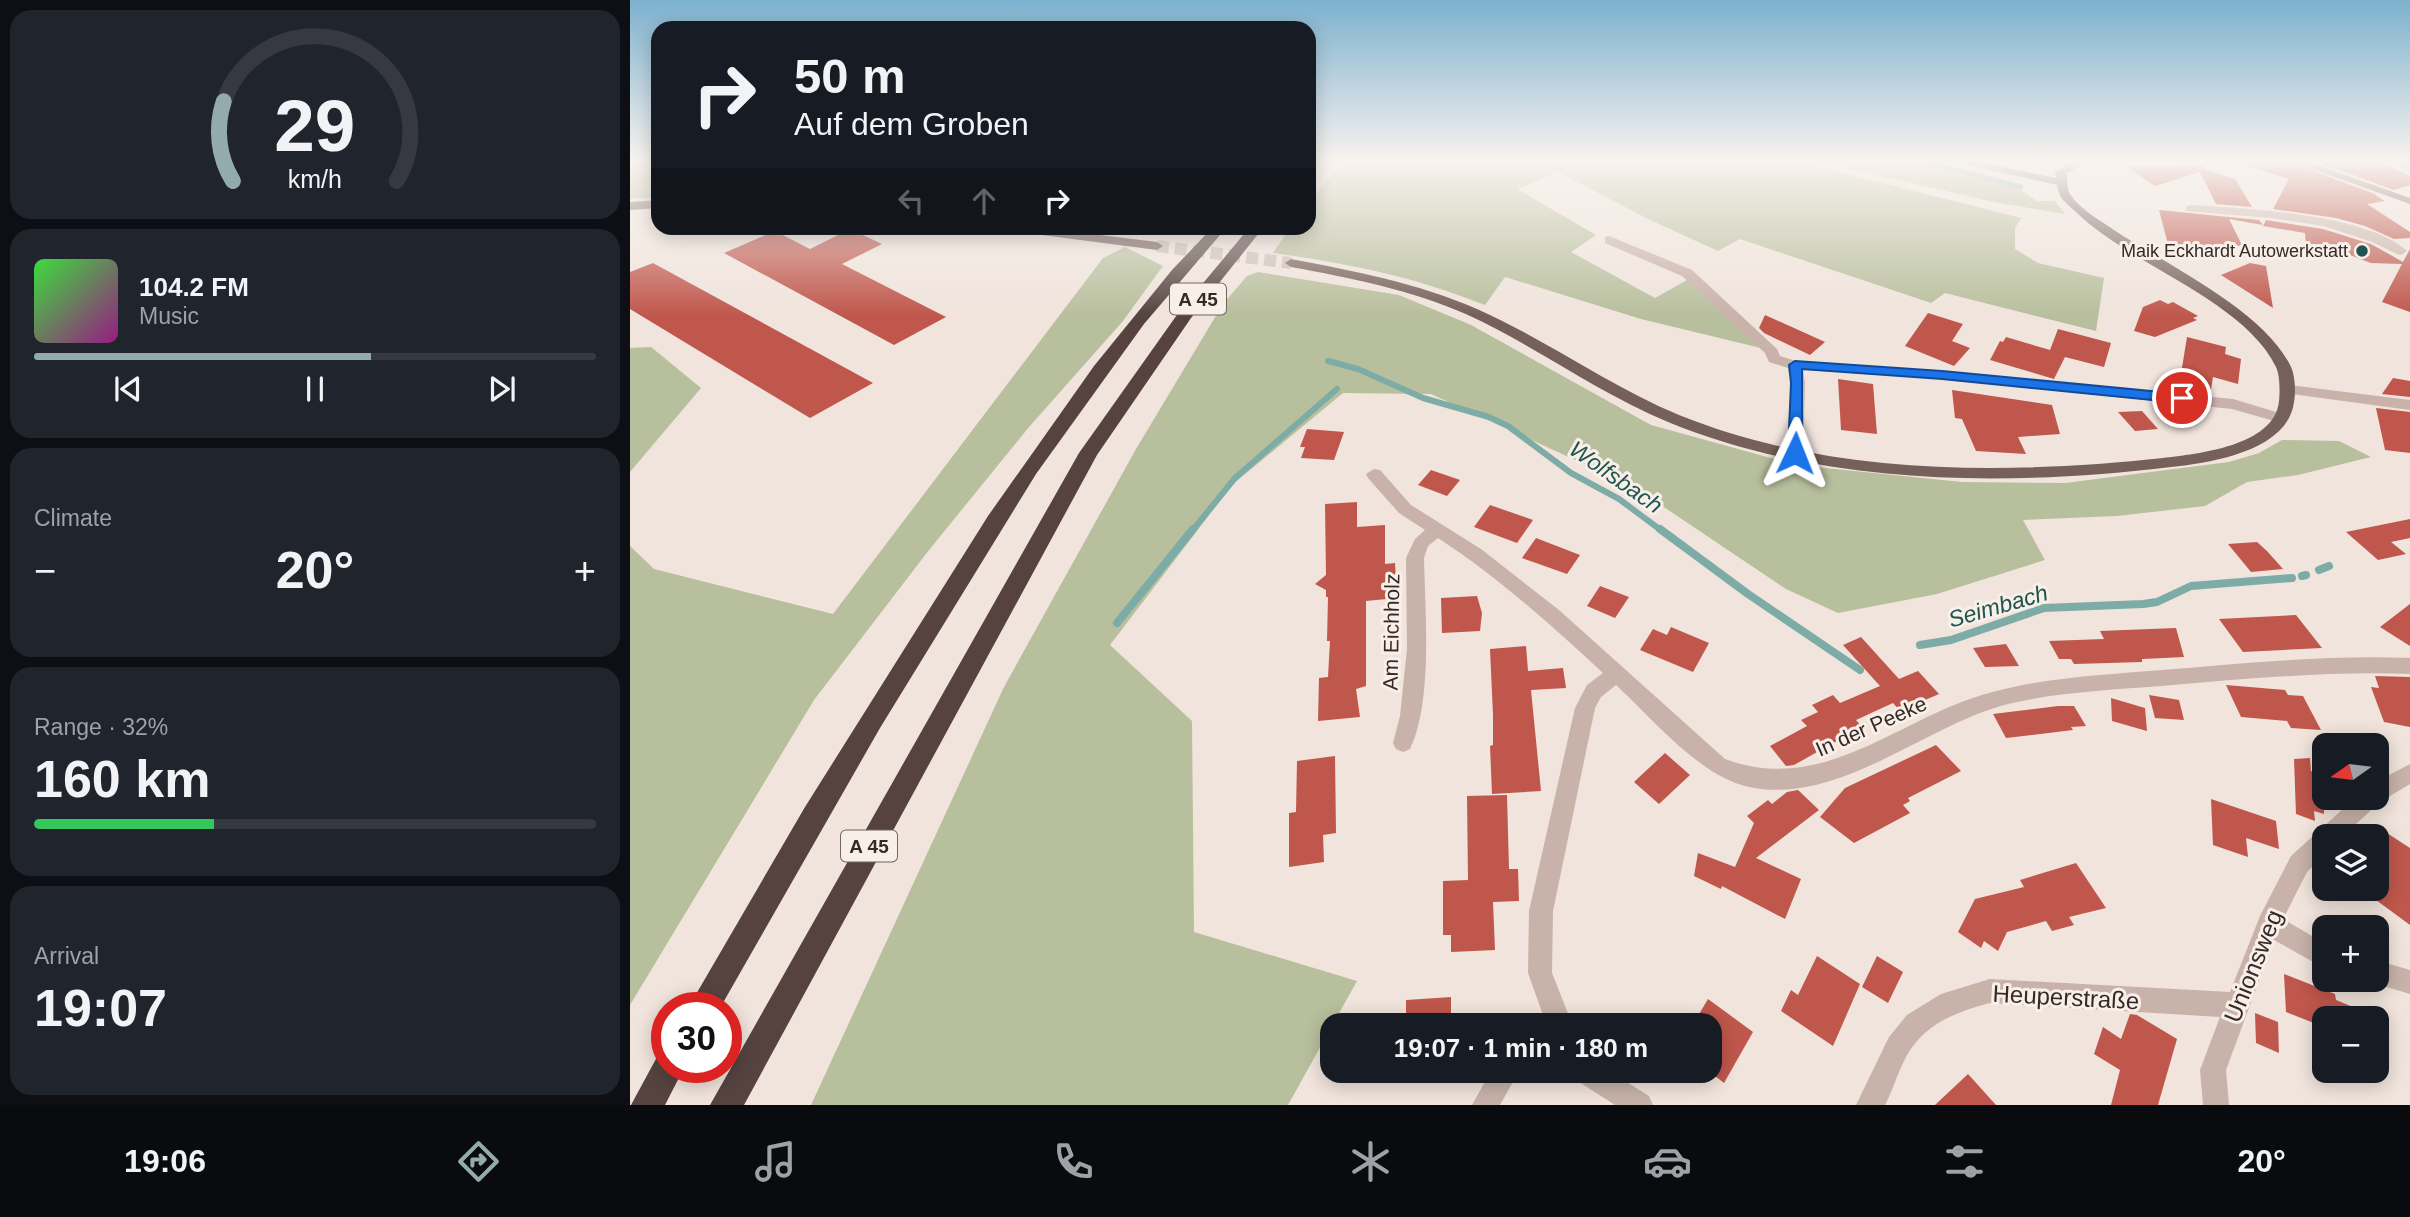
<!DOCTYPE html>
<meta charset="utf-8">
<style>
:root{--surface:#171b24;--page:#20242c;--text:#f1f3f6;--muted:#9ea1a6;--line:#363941;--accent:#93abab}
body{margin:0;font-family:Helvetica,sans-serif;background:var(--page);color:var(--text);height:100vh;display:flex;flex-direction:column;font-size:26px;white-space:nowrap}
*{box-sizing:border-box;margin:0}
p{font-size:23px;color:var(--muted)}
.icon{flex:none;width:38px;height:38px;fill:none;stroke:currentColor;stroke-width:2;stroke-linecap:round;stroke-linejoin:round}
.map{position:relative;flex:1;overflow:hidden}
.details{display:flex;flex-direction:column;gap:10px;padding:10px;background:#0d0f14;width:630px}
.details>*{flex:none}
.banner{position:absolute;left:21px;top:21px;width:665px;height:214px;border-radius:21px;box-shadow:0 4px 18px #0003;background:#171b24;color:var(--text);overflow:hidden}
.needle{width:46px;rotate:256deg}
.tools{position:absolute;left:1682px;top:733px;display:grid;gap:14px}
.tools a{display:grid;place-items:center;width:77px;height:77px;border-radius:14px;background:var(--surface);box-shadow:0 4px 18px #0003;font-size:35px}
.speed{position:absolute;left:21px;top:992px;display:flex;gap:14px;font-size:35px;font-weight:700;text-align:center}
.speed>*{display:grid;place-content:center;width:91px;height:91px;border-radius:50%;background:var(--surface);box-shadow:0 4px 18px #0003;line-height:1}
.speed .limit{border:10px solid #d22;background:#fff;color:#111}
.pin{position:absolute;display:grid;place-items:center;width:60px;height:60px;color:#fff;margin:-30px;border:4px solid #fff;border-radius:50%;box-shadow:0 2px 7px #0007}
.me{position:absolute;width:77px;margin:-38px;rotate:2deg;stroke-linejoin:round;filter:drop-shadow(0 0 5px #0008)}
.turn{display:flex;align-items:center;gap:24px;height:147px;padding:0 28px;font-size:32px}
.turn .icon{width:91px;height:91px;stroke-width:2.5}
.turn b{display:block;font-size:49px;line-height:60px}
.lanes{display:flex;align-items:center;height:66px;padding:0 28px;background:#0003;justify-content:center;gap:35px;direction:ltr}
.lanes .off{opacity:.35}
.big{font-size:52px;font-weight:700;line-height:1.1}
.details .card{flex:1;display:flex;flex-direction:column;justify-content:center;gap:10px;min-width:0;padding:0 24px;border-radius:21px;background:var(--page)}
.details .dial{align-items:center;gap:0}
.dial svg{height:182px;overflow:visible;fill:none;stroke:var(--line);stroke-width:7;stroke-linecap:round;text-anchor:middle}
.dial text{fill:var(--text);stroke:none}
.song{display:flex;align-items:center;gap:21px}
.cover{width:84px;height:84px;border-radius:10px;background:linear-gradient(135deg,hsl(120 70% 55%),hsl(310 70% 35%))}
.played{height:7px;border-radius:4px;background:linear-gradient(90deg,var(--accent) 60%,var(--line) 60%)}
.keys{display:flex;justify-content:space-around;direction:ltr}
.heat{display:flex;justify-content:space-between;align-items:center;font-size:38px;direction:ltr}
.charge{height:10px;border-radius:5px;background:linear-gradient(90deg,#34c759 32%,var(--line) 0)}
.trip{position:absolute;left:690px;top:1013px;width:402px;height:70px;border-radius:21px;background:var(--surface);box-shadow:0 4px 18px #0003;font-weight:700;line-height:70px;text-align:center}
.dock{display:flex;height:112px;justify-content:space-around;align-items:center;background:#090b0e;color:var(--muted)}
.dock .icon{width:49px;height:49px}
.dock .active{color:var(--accent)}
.dock b{font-size:32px;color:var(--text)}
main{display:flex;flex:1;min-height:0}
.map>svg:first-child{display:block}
</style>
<main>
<section class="details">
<div class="card dial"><svg viewBox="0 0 100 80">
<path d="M14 69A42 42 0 1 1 86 69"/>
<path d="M14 69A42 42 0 0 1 10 34" stroke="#93abab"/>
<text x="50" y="56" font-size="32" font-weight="700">29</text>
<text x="50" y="72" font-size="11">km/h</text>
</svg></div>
<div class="card">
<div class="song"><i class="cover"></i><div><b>104.2 FM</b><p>Music</p></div></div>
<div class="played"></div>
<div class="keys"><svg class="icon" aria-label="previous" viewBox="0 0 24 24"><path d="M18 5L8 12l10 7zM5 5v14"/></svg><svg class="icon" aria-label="pause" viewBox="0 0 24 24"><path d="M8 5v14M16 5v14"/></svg><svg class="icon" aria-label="next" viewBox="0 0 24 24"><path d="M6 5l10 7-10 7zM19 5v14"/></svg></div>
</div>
<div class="card"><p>Climate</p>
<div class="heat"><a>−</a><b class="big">20°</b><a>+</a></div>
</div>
<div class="card"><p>Range · 32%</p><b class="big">160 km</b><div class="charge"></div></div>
<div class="card"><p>Arrival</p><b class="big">19:07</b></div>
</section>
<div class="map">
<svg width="1780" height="1105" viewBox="0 0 1780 1105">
<rect width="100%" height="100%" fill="#f0e4dc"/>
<!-- green -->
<g fill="#b8bf9d">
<path d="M0 161H28V197L0 199Z"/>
<path d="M714 161H1166L1391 218 1385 228V249L1408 263 1474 278 1466 331 1315 293 1301 303 1110 239 1088 251 1018 219 928 172 887 189 966 235 941 252 1025 298 1057 280 1131 348 1011 319 875 277 855 305C782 276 720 264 643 253L660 228H679V202Z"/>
<path d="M1186 161H1292L1385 186 1407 201H1425L1435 214 1364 202Z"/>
<path d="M495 247 533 266 493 321 399 427 299 550 184 700 0 1005V546L24 569 203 614 473 258Z"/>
<path d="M628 272 769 295 841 325 1021 425 1166 465 1332 482 1435 483 1599 462 1629 453 1652 440 1709 441 1741 457 1668 475 1617 482 1575 506 1487 516 1393 520 1415 560 1307 594 1208 613 1156 589 1004 487 801 394 713 393 602 485 480 645 562 721 564 932 727 981 658 1105H181L374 687 506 449 593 304 617 276Z"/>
<path d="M21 347 71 388 0 472V348Z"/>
</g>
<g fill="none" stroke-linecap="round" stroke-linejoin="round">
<!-- stream-far2 -->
<g stroke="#7daca7" stroke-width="5">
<path d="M1292 161 1391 187"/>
<path d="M1769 161 1780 168"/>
</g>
<!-- stream-far1 -->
<g stroke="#7daca7" stroke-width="6">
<path d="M698 361 728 369 793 398 859 417 878 426 941 473 989 499 1032 531"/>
<path d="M562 531 605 478 707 389"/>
</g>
<!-- stream -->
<g stroke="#7daca7" stroke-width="8">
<path d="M1030 529 1118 594 1230 670"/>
<path d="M1689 570 1699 566"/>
<path d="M1672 576 1676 575"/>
<path d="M487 623 563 529"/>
<path d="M1290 645 1321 640 1414 608 1513 604 1527 602 1561 586 1662 578"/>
</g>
</g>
<!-- building -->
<g fill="#bf574c">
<path d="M1616 161H1658L1747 195H1745L1755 201 1737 204 1780 232V238L1764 239 1735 226 1706 218 1643 209 1659 179 1616 165Z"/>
<path d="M1685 161H1748L1780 176V185L1764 190Z"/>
<path d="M1573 166 1574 169 1605 179 1622 207 1586 204 1570 172 1525 186 1497 167Z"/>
<path d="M1529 210 1629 220 1633 225 1599 219 1612 245 1562 256 1538 244Z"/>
<path d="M1636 220 1693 229 1741 244 1773 262 1780 249V312L1752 302 1772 264 1741 263 1712 252 1676 245 1675 233 1633 226Z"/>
<path d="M220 229 252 244 212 264 316 317 264 345 94 253 145 231 180 249Z"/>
<path d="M23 263 243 383 180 418 0 309V272Z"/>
<path d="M1620 263 1636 266 1643 308 1591 275Z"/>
<path d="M1530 300 1538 304 1543 302 1568 316 1563 318 1567 320 1525 337 1504 331 1513 307Z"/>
<path d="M1298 313 1333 324 1322 341 1340 348 1324 366 1275 346Z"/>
<path d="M1135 315 1195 342 1180 355 1134 333 1129 328Z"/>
<path d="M1428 329 1481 343 1474 367 1435 357 1424 379 1360 360 1370 341 1373 342 1376 337 1420 350Z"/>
<path d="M1557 337 1596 347 1595 354 1611 359 1608 384 1583 377 1581 389 1550 380Z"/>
<path d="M1763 378 1780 381V397L1752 394Z"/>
<path d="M1208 379 1243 384 1247 434 1211 430Z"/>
<path d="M1322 390 1422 405 1430 434 1388 437 1396 454 1346 451 1332 419 1325 418Z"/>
<path d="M1746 408 1780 412V453L1755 450Z"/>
<path d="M1512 411 1528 429 1505 431 1488 412Z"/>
<path d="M677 429 714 432 704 460 671 458 675 447H670Z"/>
<path d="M801 470 830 480 817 496 788 485Z"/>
<path d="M727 502V527L755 525V564L765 563 767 598 736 601V686L726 689 730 717 688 721 689 678 698 677 700 641H697L698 597H696V590L685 584 696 575 695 504Z"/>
<path d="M860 505 903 520 887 543 844 527Z"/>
<path d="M1780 519V538L1761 542 1776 554 1748 560 1716 532Z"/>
<path d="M906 538 950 555 937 574 892 558Z"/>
<path d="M1627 542 1637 551 1653 569 1621 572 1598 544Z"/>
<path d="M970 586 999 597 985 618 957 606Z"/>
<path d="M847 596 852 613 850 631 812 633 811 598Z"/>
<path d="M1780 604V646L1750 627Z"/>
<path d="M1666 615 1692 648 1613 652 1589 619Z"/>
<path d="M1041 627 1079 643 1063 672 1010 650 1023 629 1037 635Z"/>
<path d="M1546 628 1554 657 1512 659V662L1444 664 1441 659H1429L1419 641 1474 639 1470 631Z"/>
<path d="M1231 637 1269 679 1288 671 1309 694 1270 711 1263 703 1226 720 1232 727 1164 765 1156 766 1140 746 1177 726 1171 720 1188 712 1182 705 1203 695 1210 703 1250 686 1213 645Z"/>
<path d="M1376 644 1389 666 1355 667 1343 648Z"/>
<path d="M896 646 898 671 933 668 936 688 901 690 911 791 862 794 860 746 863 745V715L860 649Z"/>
<path d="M1745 676 1780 677V727L1754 722 1741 687 1749 688Z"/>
<path d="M1596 685 1655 690 1658 695 1673 696 1691 730 1661 728 1657 721 1611 717Z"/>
<path d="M1519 695 1549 700 1554 720 1525 718Z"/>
<path d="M1481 698 1515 708 1517 731 1482 721Z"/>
<path d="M1428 706H1444L1456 726 1441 727 1443 730 1376 738 1363 714Z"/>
<path d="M1306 745 1331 771 1278 798 1280 801 1273 805 1280 813 1224 843 1190 817 1215 788Z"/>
<path d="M1035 753 1060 775 1029 804 1004 782Z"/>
<path d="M705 756 706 833 693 835 694 862 659 867V813L666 812 667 761Z"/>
<path d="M1680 758 1681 771 1694 776V814L1684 811 1685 821 1666 814 1664 759Z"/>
<path d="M1168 790 1189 810 1126 858 1171 879 1155 919 1092 886 1091 889 1064 876 1068 853 1105 867 1124 823 1117 816 1138 800 1142 804 1157 792Z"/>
<path d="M877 795 879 869H888L889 901 863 902 865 950 821 952V935H813V881L838 880 837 796Z"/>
<path d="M1581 799 1646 821 1649 849 1616 838 1618 857 1583 845Z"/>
<path d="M1746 826 1780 848V925L1746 900Z"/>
<path d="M1446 863 1476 908 1439 917 1444 925 1422 931 1416 921 1377 932 1368 951 1354 941 1351 948 1328 932 1345 899 1394 887 1390 880Z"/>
<path d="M1187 956 1230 984 1203 1046 1151 1011 1161 990 1168 995Z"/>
<path d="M1247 956 1273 972 1258 1003 1232 987Z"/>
<path d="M1654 974 1705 994 1706 1000 1750 1018H1694V1027L1656 1012Z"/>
<path d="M821 997V1026H776V1000Z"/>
<path d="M1078 999 1123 1032 1094 1083 1080 1072V1026H1062Z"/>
<path d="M1625 1013 1648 1022 1649 1053 1626 1043Z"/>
<path d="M1500 1014 1507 1015 1547 1039 1528 1105H1481L1490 1070 1464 1054 1473 1027 1491 1039Z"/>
<path d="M1338 1074 1366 1105H1305Z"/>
</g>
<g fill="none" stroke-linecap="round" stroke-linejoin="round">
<!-- major-tunnel -->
<path stroke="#cbbfb8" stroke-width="12" stroke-dasharray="12 6" stroke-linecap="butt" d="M527 246 661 263"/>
<!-- minor -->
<g fill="#c8b2a9" fill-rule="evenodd">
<path d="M1560 205C1614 208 1738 214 1777 251L1771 255 1767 254 1742 242 1694 226 1641 218 1556 211V207Z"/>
<path d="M979 236 1062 270 1147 349 1150 356 1166 361 1312 371 1603 399 1656 415 1659 418 1651 423 1602 409 1312 379 1173 370 1175 383 1173 453 1165 458 1157 453 1161 383 1158 368 1139 362 1135 353 1052 276 975 243V237Z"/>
<path d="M1659 385 1780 400V410L1654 393 1652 390Z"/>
<path d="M744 469 750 470 781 505 851 549 929 610 1095 759C1182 791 1247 737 1324 705 1390 678 1462 676 1532 670 1615 663 1697 655 1780 658V674C1697 671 1614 679 1531 686 1480 690 1428 692 1378 704 1295 725 1209 806 1119 787 1069 776 1024 720 986 685L971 697 965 708 923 911 922 973 943 1026H917L898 973 899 911 945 708 957 685 973 673C921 625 868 577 808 538L798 546 794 558C795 611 803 702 780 749L773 752 766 749 763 743 770 716 777 649 776 558 785 539 795 530 769 513 738 478 736 474Z"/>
<path d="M1780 764V784L1750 802 1713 836H1694V855L1677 872 1653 919 1694 943V968L1644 940 1596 1070 1599 1105H1573L1570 1070 1590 1017 1360 1003C1325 1012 1292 1025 1275 1059 1267 1074 1263 1090 1255 1105H1226L1259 1037 1277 1015 1311 994 1360 979 1600 992 1630 916 1661 856 1725 798H1746V782Z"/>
<path d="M1746 960 1780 970V994L1737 981 1746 980Z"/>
<path d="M861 1071H889L870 1105H842Z"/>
<path d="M942 1071H979L1019 1096 1023 1105H985L946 1080Z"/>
</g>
<!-- major -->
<g fill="#76605a" fill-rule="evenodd">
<path d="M1321 161H1344L1426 178 1425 172 1443 161H1460L1437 173C1437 179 1437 189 1440 194 1449 209 1470 220 1484 230 1535 264 1634 310 1661 367 1665 375 1666 393 1664 402 1658 451 1580 463 1541 467 1375 487 1195 486 1038 422 968 393 907 347 838 315 782 290 721 278 661 267L655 263 661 259C724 271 788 283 847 309 917 340 979 386 1049 415 1200 476 1374 475 1533 458 1567 454 1645 446 1649 401 1650 392 1650 375 1646 367 1614 300 1498 264 1446 212 1437 204 1428 198 1427 185Z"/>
<path d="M1660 161H1676L1780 198V204Z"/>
<path d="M28 200V208L0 210V202Z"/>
<path d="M383 228H413L527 242 533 246 527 250 389 232Z"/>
</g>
<!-- highway -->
<g fill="#564340" fill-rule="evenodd">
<path d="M693 161 679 173V161Z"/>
<path d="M582 228H596L514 324 406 474 250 728 90 1008H58L175 807 358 516 464 366 542 270Z"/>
<path d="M619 228H633L561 318 467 455 114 1105H80L449 453 549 312Z"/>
<path d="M37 1053V1068H54L35 1105H1L27 1057Z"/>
</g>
</g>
<!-- sky -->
<linearGradient id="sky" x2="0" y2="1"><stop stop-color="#7db1ce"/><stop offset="0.51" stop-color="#f8f3ef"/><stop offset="1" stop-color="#f8f3ef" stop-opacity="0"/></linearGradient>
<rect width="1780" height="316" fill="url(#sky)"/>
<!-- route -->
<path fill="#1a73e8" stroke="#114b97" stroke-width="2" d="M1165 361 1312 371 1552 394 1558 398 1552 403 1312 379 1172 369V453L1165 457 1158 453 1161 383 1159 365Z"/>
<!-- markers -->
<circle fill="#205450" stroke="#f8efe8" stroke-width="2.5" cx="1732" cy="251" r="7"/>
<g text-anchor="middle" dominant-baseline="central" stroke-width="6" stroke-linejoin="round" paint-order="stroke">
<!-- far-poi labels -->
<g font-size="18" fill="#352a28" stroke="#f8efe8" text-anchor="end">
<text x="1718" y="251">Maik Eckhardt Autowerkstatt</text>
</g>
<!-- shield labels -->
<g fill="#f8efe8" stroke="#706562" stroke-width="2">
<rect x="540" y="283.5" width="56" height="31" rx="5"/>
<rect x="211" y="830.5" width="56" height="31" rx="5"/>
</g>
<g font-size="19" font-weight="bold" fill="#352a28">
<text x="568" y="299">A 45</text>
<text x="239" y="846">A 45</text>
</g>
<!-- street labels -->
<g font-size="21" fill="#352a28" stroke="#f8efe8">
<text transform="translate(761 632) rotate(-89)">Am Eichholz</text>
<text transform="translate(1241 726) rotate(-24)">In der Peeke</text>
</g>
<!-- water labels -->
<g font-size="23" font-style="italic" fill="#205450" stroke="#f8efe8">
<text transform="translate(986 477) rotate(35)">Wolfsbach</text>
<text transform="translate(1368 606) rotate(-16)">Seimbach</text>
</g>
<!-- near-street labels -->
<g font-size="24" fill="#352a28" stroke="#f8efe8">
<text transform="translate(1623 966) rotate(-68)">Unionsweg</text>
<text transform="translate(1436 997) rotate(3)">Heuperstraße</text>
</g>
</g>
</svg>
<div class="tools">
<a><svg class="needle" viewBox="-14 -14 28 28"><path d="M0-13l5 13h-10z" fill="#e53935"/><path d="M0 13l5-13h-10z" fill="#9ea1a6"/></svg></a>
<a><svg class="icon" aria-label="layers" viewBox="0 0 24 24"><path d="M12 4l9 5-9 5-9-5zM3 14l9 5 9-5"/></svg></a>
<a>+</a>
<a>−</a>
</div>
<div class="speed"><div class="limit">30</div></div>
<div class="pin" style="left:1552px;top:398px;background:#d93025"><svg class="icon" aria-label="arrive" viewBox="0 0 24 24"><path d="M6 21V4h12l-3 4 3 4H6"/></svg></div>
<svg class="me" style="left:1165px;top:453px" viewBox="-20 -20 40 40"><path d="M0-17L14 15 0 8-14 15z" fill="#1a73e8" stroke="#fff" stroke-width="4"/></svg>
<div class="trip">19:07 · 1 min · 180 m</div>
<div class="banner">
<div class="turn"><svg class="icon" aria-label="right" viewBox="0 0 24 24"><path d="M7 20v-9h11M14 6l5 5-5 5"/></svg><div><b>50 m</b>Auf dem Groben</div></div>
<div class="lanes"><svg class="icon off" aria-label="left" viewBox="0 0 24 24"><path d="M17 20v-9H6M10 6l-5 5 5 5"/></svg><svg class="icon off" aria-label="ahead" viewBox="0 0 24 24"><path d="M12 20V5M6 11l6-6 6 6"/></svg><svg class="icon" aria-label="right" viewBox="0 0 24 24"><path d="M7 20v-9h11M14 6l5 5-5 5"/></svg></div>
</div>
</div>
</main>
<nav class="dock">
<b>19:06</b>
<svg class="icon active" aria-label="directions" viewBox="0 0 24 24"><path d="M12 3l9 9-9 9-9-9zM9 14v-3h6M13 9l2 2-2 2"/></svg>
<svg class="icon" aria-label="music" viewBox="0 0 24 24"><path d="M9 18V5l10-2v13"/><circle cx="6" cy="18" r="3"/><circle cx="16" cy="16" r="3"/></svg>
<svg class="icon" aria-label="phone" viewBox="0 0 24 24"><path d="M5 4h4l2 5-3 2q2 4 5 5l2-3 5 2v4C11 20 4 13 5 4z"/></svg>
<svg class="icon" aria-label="climate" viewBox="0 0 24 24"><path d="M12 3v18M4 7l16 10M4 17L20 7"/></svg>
<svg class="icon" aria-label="car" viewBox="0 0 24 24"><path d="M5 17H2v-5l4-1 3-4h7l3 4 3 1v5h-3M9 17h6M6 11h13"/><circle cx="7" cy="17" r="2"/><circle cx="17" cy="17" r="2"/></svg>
<svg class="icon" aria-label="filters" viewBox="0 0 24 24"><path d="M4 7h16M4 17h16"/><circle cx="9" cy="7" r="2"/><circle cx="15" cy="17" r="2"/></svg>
<b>20°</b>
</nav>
